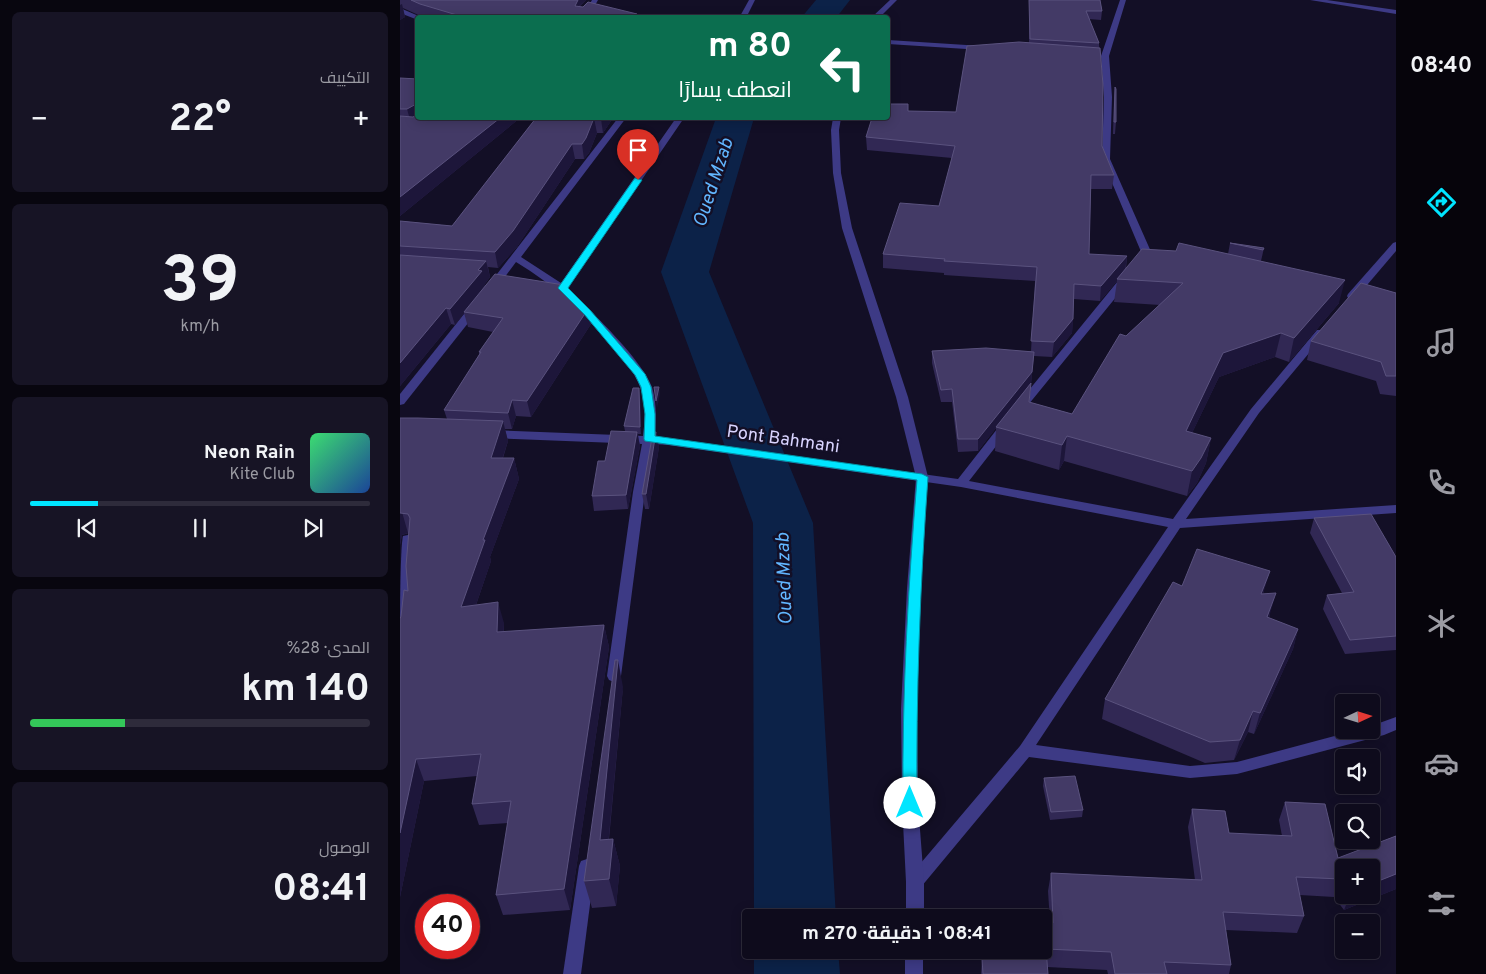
<!DOCTYPE html>
<html lang="ar">
<meta charset="utf-8">
<style>
:root{--surface:#0e0b1c;--page:#171425;--text:#f1f3f6;--muted:#9b9ba3;--line:#2e2b3b;--accent:#00e5ff}
body{margin:0;font-family:Overpass,Cairo,sans-serif;background:var(--page);color:var(--text);direction:rtl;height:100vh;display:flex;flex-direction:column;font-size:19px;white-space:nowrap}
*{box-sizing:border-box;margin:0}
p{font-size:16px;color:var(--muted)}
.icon{flex:none;width:28px;height:28px;fill:none;stroke:currentColor;stroke-width:2;stroke-linecap:round;stroke-linejoin:round}
.map{position:relative;flex:1;overflow:hidden;direction:ltr}
.panel{display:flex;flex-direction:column;gap:12px;padding:12px;background:#08060f;width:400px}
.panel>*{flex:none}
.top-card{position:absolute;left:15px;top:15px;width:475px;height:105px;border-radius:5px;box-shadow:0 2px 12px #0003,0 0 0 1px var(--line);direction:rtl;background:#0b6e4f;color:#fff;overflow:hidden}
.needle{width:32px;rotate:86deg}
.tools{position:absolute;left:935px;top:694px;display:grid;gap:10px}
.tools a{display:grid;place-items:center;width:45px;height:45px;border-radius:5px;background:var(--surface);box-shadow:0 2px 12px #0003,0 0 0 1px var(--line);font-size:25px}
.speed{position:absolute;left:15px;top:894px;display:flex;gap:10px;font-size:25px;font-weight:700;text-align:center}
.speed>*{display:grid;place-content:center;width:65px;height:65px;border-radius:50%;background:var(--surface);box-shadow:0 2px 12px #0003,0 0 0 1px var(--line);line-height:1}
.speed .limit{border:8px solid #d22;background:#fff;color:#111}
.pin{position:absolute;display:grid;place-items:center;width:42px;height:42px;color:#fff;margin:-51px -21px;border-radius:50% 50% 50% 0;rotate:-45deg;box-shadow:0 0 5px #0007}
.pin .icon{rotate:45deg}
.me{position:absolute;width:55px;margin:-28px;rotate:0deg;stroke-linejoin:round;filter:drop-shadow(0 0 4px #0008)}
.turn{display:flex;align-items:center;gap:18px;height:105px;padding:0 15px;font-size:22px}
.turn .icon{width:65px;height:65px;stroke-width:2.5}
.turn b{display:block;font-size:35px;line-height:42px}
.big{font-size:38px;font-weight:700;line-height:1.1}
.panel .widget{flex:1;display:flex;flex-direction:column;justify-content:center;gap:8px;min-width:0;padding:0 18px;border-radius:8px;background:var(--page)}
.panel .dial{align-items:center;gap:0}
.dial b{font-size:65px;line-height:1}
.song{display:flex;align-items:center;gap:15px}
.cover{width:60px;height:60px;border-radius:8px;background:linear-gradient(135deg,hsl(140 70% 55%),hsl(220 70% 35%))}
.played{height:5px;border-radius:2px;background:linear-gradient(90deg,var(--accent) 20%,var(--line) 20%)}
.keys{display:flex;justify-content:space-around;direction:ltr}
.heat{display:flex;justify-content:space-between;align-items:center;font-size:28px;direction:ltr}
.charge{height:8px;border-radius:4px;background:linear-gradient(90deg,#34c759 28%,var(--line) 0)}
.trip{position:absolute;left:342px;top:909px;width:310px;height:50px;border-radius:5px;background:var(--surface);box-shadow:0 2px 12px #0003,0 0 0 1px var(--line);font-weight:700;line-height:50px;text-align:center;direction:rtl}
main{display:flex;flex:1;min-height:0}
.tab-bar{display:flex;flex-direction:column;width:90px;justify-content:space-around;align-items:center;background:#06040b;color:var(--muted)}
.tab-bar .icon{width:35px;height:35px}
.tab-bar .on{color:var(--accent)}
.tab-bar b{font-size:22px;color:var(--text)}
.map>svg:first-child{display:block}
</style>
<main>
<nav class="tab-bar">
<b>08:40</b>
<svg class="icon on" aria-label="directions" viewBox="0 0 24 24"><path d="M12 3l9 9-9 9-9-9zM9 14v-3h6M13 9l2 2-2 2"/></svg>
<svg class="icon" aria-label="music" viewBox="0 0 24 24"><path d="M9 18V5l10-2v13"/><circle cx="6" cy="18" r="3"/><circle cx="16" cy="16" r="3"/></svg>
<svg class="icon" aria-label="phone" viewBox="0 0 24 24"><path d="M5 4h4l2 5-3 2q2 4 5 5l2-3 5 2v4C11 20 4 13 5 4z"/></svg>
<svg class="icon" aria-label="climate" viewBox="0 0 24 24"><path d="M12 3v18M4 7l16 10M4 17L20 7"/></svg>
<svg class="icon" aria-label="car" viewBox="0 0 24 24"><path d="M5 17H2v-5l4-1 3-4h7l3 4 3 1v5h-3M9 17h6M6 11h13"/><circle cx="7" cy="17" r="2"/><circle cx="17" cy="17" r="2"/></svg>
<svg class="icon" aria-label="filters" viewBox="0 0 24 24"><path d="M4 7h16M4 17h16"/><circle cx="9" cy="7" r="2"/><circle cx="15" cy="17" r="2"/></svg>
</nav>
<div class="map">
<svg width="996" height="974" viewBox="0 0 996 974">
<rect width="100%" height="100%" fill="#130f26"/>
<g fill="none" stroke-linecap="round" stroke-linejoin="round">
<!-- river -->
<g fill="#0c2248" fill-rule="evenodd">
<path d="M416 0H450L436 18H401Z"/>
<path d="M316 118H354L309 272 413 523 436 918H354L353 523 261 272Z"/>
<path d="M354 950H438L440 974H354Z"/>
</g>
<!-- minor -->
<g fill="#3d3a85" fill-rule="evenodd">
<path d="M192 0H198L193 9 185 18H178L188 7Z"/>
<path d="M349 0H355L346 18H339Z"/>
<path d="M720 0H726L709 56 712 97 710 159 752 254 743 265 739 266 734 263 742 254 702 159 704 97 701 56Z"/>
<path d="M910 0H927L996 10V14Z"/>
<path d="M0 8 21 17 22 18H18V20L0 13Z"/>
<path d="M488 40 582 46 586 48 582 50 488 44Z"/>
<path d="M218 118H226L121 257 161 283 276 118H284L167 289C189 308 243 361 252 387 257 403 256 420 255 437L558 479 601 424 605 423 611 427 569 481 773 519 851 409 917 330H925L926 332 925 334 859 413 786 519 996 505V513L780 528 636 745 790 766 837 762 957 730H971V726L996 717V730L984 735 837 774 790 778 629 757 521 887 515 890 509 887 506 882 509 877 620 746 768 527 561 487 268 445 254 444 245 492 221 676 219 680 214 682 209 680 207 676 233 492 242 444 91 438 85 434 91 430 243 436C245 420 246 403 240 387 235 372 223 360 214 349 185 315 155 285 116 262L96 289H88L87 287Z"/>
<path d="M996 242V251L956 298H948L947 296 948 294 993 243Z"/>
<path d="M726 275 731 278 730 280 624 410H616L614 408 616 406 722 276Z"/>
<path d="M76 303 81 306 80 308 4 404 0 405V394L72 304Z"/>
<path d="M8 535 13 536 15 539 7 637 5 641 0 642C0 623 0 548 3 536Z"/>
<path d="M187 859 193 861 195 866 181 974H163L179 866 181 861Z"/>
</g>
<!-- tertiary -->
<g fill="#3d3a85" fill-rule="evenodd">
<path d="M490 0H497L479 18H471Z"/>
<path d="M433 118H441L439 130 441 173 452 228 508 397 528 477 521 588 517 709 518 803 524 882V918H506V882L502 803 501 709 507 588 516 477 496 397 442 228 433 173 431 130Z"/>
<rect x="505" y="950" width="18" height="24"/>
</g>
</g>
<!-- wall -->
<g fill="#312854" fill-rule="evenodd">
<path d="M0 0H186L179 7 238 18H25L3 8 5 17 0 20Z"/>
<path d="M629 0H700L702 11 701 20 689 19 699 43 702 146 714 175 712 189H691L689 254 727 256 726 269 828 254 830 243 864 248 861 261 939 303 889 362 875 357 819 377 792 433 811 438 806 463 797 483 787 496 664 461 659 470 595 451 596 428 578 451 558 452 552 402H541L532 363V351H631L635 281 544 275V273L483 268V254L539 206 552 158 467 150 466 137 508 111 556 112 629 43ZM717 281 714 302 760 305 726 336 672 414 629 402 634 356 652 357 672 333 674 299 700 301Z"/>
<path d="M0 78 18 118H120L0 216Z"/>
<path d="M715 87 716 122 715 134H713L714 99Z"/>
<path d="M136 118H213L203 133H197L189 153 184 159H175L117 247 98 268 88 267 90 277 85 284V286L182 302V307L191 324 131 417 116 416 112 429H105L108 441 103 458H114L119 479 90 557 91 561 76 605 104 623V632L204 625 209 647 170 910 103 915 96 895 108 823 79 825 72 804 77 776 24 781 0 897V619L8 591 9 533 2 535 0 545V418L47 419 44 410 79 355V352L93 332 68 327 64 313 55 325 51 324 0 386V221L52 226Z"/>
<path d="M996 293V396L980 394 976 381 907 360 911 341Z"/>
<path d="M240 395 241 434H238L240 446 228 509 194 511 192 496 225 431 224 426Z"/>
<path d="M256 432 259 447 249 509H245L242 494Z"/>
<path d="M914 518 996 557V650L945 654 923 609 927 595 942 593 910 533Z"/>
<path d="M782 586 864 591 863 594 870 614 869 618 898 629 893 649 854 734 848 732 834 760 805 763 702 719 705 699Z"/>
<path d="M223 687 209 839H213L220 866 216 906 192 908 184 881Z"/>
<path d="M644 778 683 810 682 817 650 820 643 786Z"/>
<path d="M885 802 925 804 938 858 996 836V889L944 910 934 897 900 895 904 916 897 933 826 930 831 965 829 974H708L707 970 647 967 648 974H581L582 959H592L593 950H644V922H650L648 891 651 873 795 880 788 827 792 809 825 811 829 833 882 836 879 820ZM944 868H971V895H944Z"/>
</g>
<!-- shaded-wall -->
<g fill="#1d163a">
<path d="M171 0H186L179 6 180 13Z"/>
<path d="M2 4 5 17 0 20V5Z"/>
<path d="M237 14 238 18H230Z"/>
<path d="M18 103V118L11 123 7 109Z"/>
<path d="M100 118H120L0 216V197Z"/>
<path d="M194 118 197 133 189 153 184 159 182 144Z"/>
<path d="M202 118H213L203 133 201 119Z"/>
<path d="M172 144 175 159 117 247 98 268 95 252Z"/>
<path d="M727 256 725 271 717 279V281L700 301 701 286Z"/>
<path d="M86 261 90 277 85 284 86 287 64 312V313L55 325 50 309 78 270Z"/>
<path d="M945 280 939 303 889 362 894 338Z"/>
<path d="M182 302 184 314 188 309 191 324 131 417 127 401 179 305Z"/>
<path d="M46 308 51 324 0 386V363Z"/>
<path d="M673 319 672 333 652 357 654 342Z"/>
<path d="M881 333 875 357 819 377 781 456 786 431 823 353Z"/>
<path d="M634 352 627 426 596 427V428L578 451V439Z"/>
<path d="M259 387 260 394 257 408 256 401Z"/>
<path d="M239 388 240 395 241 434 240 427Z"/>
<path d="M112 400 116 416 112 429 108 413Z"/>
<path d="M103 421 108 441 96 478 91 458Z"/>
<path d="M237 432 240 446 228 509 226 495Z"/>
<path d="M256 432 259 447 249 509 246 494Z"/>
<path d="M667 436 664 461 659 470 662 445Z"/>
<path d="M811 438 806 463 797 483 787 496 792 471Z"/>
<path d="M114 458 119 479 90 557 91 561 68 628 61 607 83 540Z"/>
<path d="M2 512 8 533 2 535 0 545V513Z"/>
<path d="M870 571 864 591 856 615 861 594Z"/>
<path d="M876 593 870 614 862 638 867 617Z"/>
<path d="M98 602 104 623 103 653 97 632Z"/>
<path d="M204 625 209 647 170 910 164 889Z"/>
<path d="M898 629 893 649 854 734 860 713Z"/>
<path d="M218 660 223 687 206 867 200 840Z"/>
<path d="M853 711 848 732 834 760 840 740Z"/>
<path d="M16 759 24 781 0 897V833Z"/>
<path d="M213 839 220 866 216 906 209 879Z"/>
<path d="M996 874V889L944 910 950 895H971V884Z"/>
</g>
<!-- building -->
<g fill="#433a66" stroke="#5a527e">
<path d="M11 0H178L175 6 183 7 188 2 237 14 230 18H67L20 4Z"/>
<path d="M629 0H700L702 11H686L699 43 630 39Z"/>
<path d="M619 42 700 48 703 85 702 146 714 175H691L689 254 727 256 701 286 674 284 673 319 654 342 631 341 637 267 544 261 545 259 483 254 500 203 539 206 555 146 466 137 472 118H488V104H508V111L556 112 567 46Z"/>
<path d="M0 78 18 79V103L7 109H0Z"/>
<path d="M715 87 716 89V122H714Z"/>
<path d="M18 114V118H100L0 197V116L13 117Z"/>
<path d="M136 118H202L201 119 194 118 186 138 182 144H172L113 231 95 252 0 246V221L52 226Z"/>
<path d="M779 243 945 280 894 338 881 333 823 353 786 431 811 438 801 458 792 471 667 436 662 445 596 427 631 383 629 402 672 414 720 334 726 336 783 283 717 279 742 249 776 251Z"/>
<path d="M830 243 864 248 863 250Z"/>
<path d="M0 255 86 261 78 270 82 271 50 309 46 308 0 363Z"/>
<path d="M95 274 164 285 182 302 179 305 188 309 127 401 112 400 108 413 44 410 81 352H79L103 318 64 312Z"/>
<path d="M961 283 996 293V376H986L981 362 911 341Z"/>
<path d="M586 348 634 352 632 372 578 439H558L552 389 541 390 532 351Z"/>
<path d="M254 387H259L256 401Z"/>
<path d="M233 388H239L240 427 224 426Z"/>
<path d="M0 418H18L103 421 91 458H114L83 540H85L61 607 98 602 97 632 204 625 164 889 96 895 111 801 72 804 81 754 16 759 0 833V619L1 616 4 590 8 591 6 566 10 518 8 514 0 513Z"/>
<path d="M211 431 237 432 226 495 192 496 198 461H205Z"/>
<path d="M253 432H256L246 494H242Z"/>
<path d="M971 514 996 557V636L950 640 927 595 954 592 914 518Z"/>
<path d="M797 549 870 571 861 594 876 593 867 617 898 629 860 713 853 711 840 740 810 742 705 699 773 582 782 586Z"/>
<path d="M215 660H218L200 840 213 839 209 879 184 881Z"/>
<path d="M675 776 683 810 651 812 644 778Z"/>
<path d="M885 802 925 804 938 858 996 836V874L971 884V868H944V882L941 879 896 877 904 916 823 912 831 965 764 962 767 974H715L711 952 646 949 648 974H583L582 959H594V950H644V922L653 923 651 873 802 880 792 809 825 811 829 833 892 836Z"/>
</g>
<!-- route -->
<path fill="#00e5ff" stroke="#0095a6" d="M235 178 242 180 168 288 190 310 245 374 251 387 255 414V436L522 474 528 477C520 586 516 694 517 803L515 807 510 809 505 807 503 803C502 695 508 588 517 480L245 441 244 439 245 414 241 387 235 375 184 314 158 288Z"/>
<g text-anchor="middle" dominant-baseline="central" stroke-width="5" stroke-linejoin="round" paint-order="stroke">
<!-- street labels -->
<g font-size="18" fill="#d9d4ff" stroke="#130f26">
<text transform="translate(383 440) rotate(8)">Pont Bahmani</text>
</g>
<!-- water labels -->
<g font-size="19" font-style="italic" fill="#62b6ff" stroke="#130f26">
<text transform="translate(314 183) rotate(-72)">Oued Mzab</text>
<text transform="translate(385 579) rotate(-92)">Oued Mzab</text>
</g>
</g>
</svg>
<div class="tools">
<a><svg class="needle" viewBox="-14 -14 28 28"><path d="M0-13l5 13h-10z" fill="#e53935"/><path d="M0 13l5-13h-10z" fill="#9b9ba3"/></svg></a>
<a><svg class="icon" aria-label="sound" viewBox="0 0 24 24"><path d="M4 9h4l5-4v14l-5-4H4zM17 9q2 3 0 6"/></svg></a>
<a><svg class="icon" aria-label="search" viewBox="0 0 24 24"><circle cx="10" cy="10" r="6"/><path d="M15 15l6 6"/></svg></a>
<a>+</a>
<a>−</a>
</div>
<div class="speed"><div class="limit">40</div></div>
<div class="pin" style="left:238px;top:180px;background:#d93025"><svg class="icon" aria-label="arrive" viewBox="0 0 24 24"><path d="M6 21V4h12l-3 4 3 4H6"/></svg></div>
<svg class="me" style="left:510px;top:803px" viewBox="-20 -20 40 40"><circle r="19" fill="#fff"/><path d="M0-13L10 11 0 6-10 11z" fill="#00e5ff"/></svg>
<div class="trip">08:41 · 1 دقيقة · 270 m</div>
<div class="top-card">
<div class="turn"><svg class="icon" aria-label="left" viewBox="0 0 24 24"><path d="M17 20v-9H6M10 6l-5 5 5 5"/></svg><div><b>80 m</b>انعطف يسارًا</div></div>
</div>
</div>
<section class="panel">
<div class="widget"><p>التكييف</p>
<div class="heat"><a>−</a><b class="big">22°</b><a>+</a></div>
</div>
<div class="widget dial"><b>39</b><p>km/h</p></div>
<div class="widget">
<div class="song"><i class="cover"></i><div><b>Neon Rain</b><p>Kite Club</p></div></div>
<div class="played"></div>
<div class="keys"><svg class="icon" aria-label="previous" viewBox="0 0 24 24"><path d="M18 5L8 12l10 7zM5 5v14"/></svg><svg class="icon" aria-label="pause" viewBox="0 0 24 24"><path d="M8 5v14M16 5v14"/></svg><svg class="icon" aria-label="next" viewBox="0 0 24 24"><path d="M6 5l10 7-10 7zM19 5v14"/></svg></div>
</div>
<div class="widget"><p>المدى · 28%</p><b class="big">140 km</b><div class="charge"></div></div>
<div class="widget"><p>الوصول</p><b class="big">08:41</b></div>
</section>
</main>
